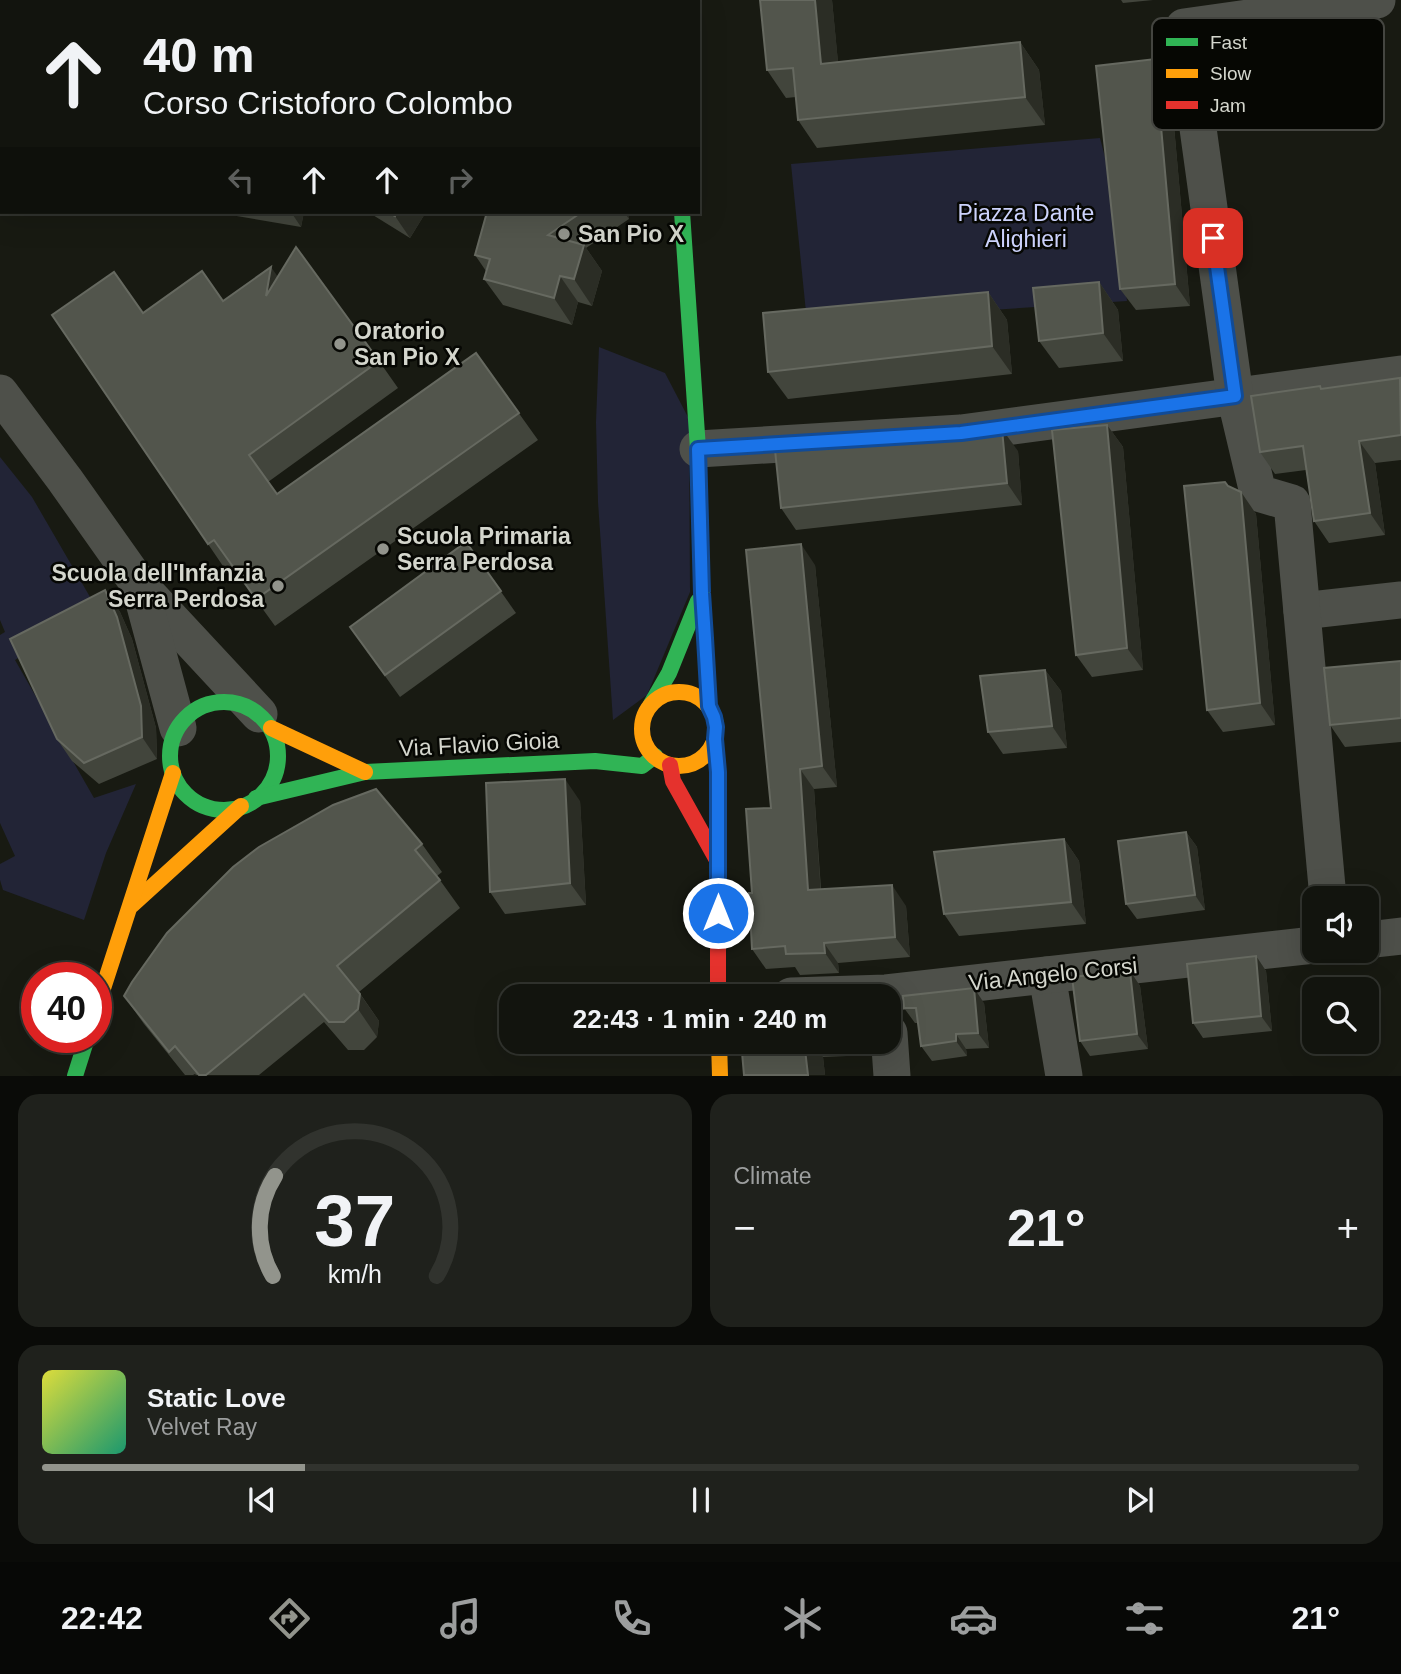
<!DOCTYPE html>
<meta charset="utf-8">
<style>
:root{--surface:#12140e;--page:#1f211c;--text:#f1f3f6;--muted:#9c9e9e;--line:#31332e;--accent:#92948c}
body{margin:0;font-family:Helvetica,sans-serif;background:var(--page);color:var(--text);height:100vh;display:flex;flex-direction:column;font-size:26px;white-space:nowrap}
*{box-sizing:border-box;margin:0}
p{font-size:23px;color:var(--muted)}
.icon{flex:none;width:38px;height:38px;fill:none;stroke:currentColor;stroke-width:2;stroke-linecap:round;stroke-linejoin:round}
.map{position:relative;height:1076px;overflow:hidden}
.sheet{display:flex;flex-direction:column;gap:18px;padding:18px;background:#0a0b08;flex:1}
.sheet>*{flex:none}
.top-card{position:absolute;left:0px;top:0px;width:700px;height:214px;box-shadow:0 7px 28px #0002,0 0 0 2px var(--line);background:#12140e;color:var(--text);overflow:hidden}
.buttons{position:absolute;left:1302px;top:886px;display:grid;gap:14px}
.buttons a{display:grid;place-items:center;width:77px;height:77px;border-radius:14px;background:var(--surface);box-shadow:0 7px 28px #0002,0 0 0 2px var(--line);font-size:35px}
.speed{position:absolute;left:21px;top:962px;display:flex;gap:14px;font-size:35px;font-weight:700;text-align:center}
.speed>*{display:grid;place-content:center;width:91px;height:91px;border-radius:50%;background:var(--surface);box-shadow:0 7px 28px #0002,0 0 0 2px var(--line);line-height:1}
.speed .limit{border:10px solid #d22;background:#fff;color:#111}
.pin{position:absolute;display:grid;place-items:center;width:60px;height:60px;color:#fff;margin:-30px;border-radius:14px;box-shadow:0 4px 10px #0006}
.me{position:absolute;width:77px;margin:-38px;rotate:0deg;stroke-linejoin:round;filter:drop-shadow(0 0 5px #0008)}
.turn{display:flex;align-items:center;gap:24px;height:147px;padding:0 28px;font-size:32px}
.turn .icon{width:91px;height:91px;stroke-width:2.5}
.turn b{display:block;font-size:49px;line-height:60px}
.lanes{display:flex;align-items:center;height:66px;padding:0 28px;background:#0003;justify-content:center;gap:35px;direction:ltr}
.lanes .off{opacity:.35}
.big{font-size:52px;font-weight:800;line-height:1.1}
.sheet .tile{flex:1;display:flex;flex-direction:column;justify-content:center;gap:10px;min-width:0;padding:0 24px;border-radius:21px;background:var(--page)}
.sheet .dial{align-items:center;gap:0}
.dial svg{height:182px;overflow:visible;fill:none;stroke:var(--line);stroke-width:7;stroke-linecap:round;text-anchor:middle}
.dial text{fill:var(--text);stroke:none}
.song{display:flex;align-items:center;gap:21px}
.cover{width:84px;height:84px;border-radius:10px;background:linear-gradient(135deg,hsl(60 70% 55%),hsl(160 70% 35%))}
.played{height:7px;border-radius:4px;background:linear-gradient(90deg,var(--accent) 20%,var(--line) 20%)}
.keys{display:flex;justify-content:space-around;direction:ltr}
.heat{display:flex;justify-content:space-between;align-items:center;font-size:38px;direction:ltr}
.sheet .tiles{flex:1;display:grid;gap:18px;grid-template-columns:1fr 1fr}
.tile:last-child{grid-column:span 2}
.trip{position:absolute;left:499px;top:984px;width:402px;height:70px;border-radius:21px;background:var(--surface);box-shadow:0 7px 28px #0002,0 0 0 2px var(--line);font-weight:800;line-height:70px;text-align:center}
.dock{display:flex;height:112px;justify-content:space-around;align-items:center;background:#070806;color:var(--muted)}
.dock .icon{width:49px;height:49px}
.dock .selected{color:var(--accent)}
.dock b{font-size:32px;color:var(--text)}
.map>svg:first-child{display:block}
</style>
<div class="map">
<svg width="1401" height="1076" viewBox="0 0 1401 1076">
<rect width="100%" height="100%" fill="#181a12"/>
<!-- green -->
<g fill="#222436">
<path d="M1100 138 1114 192 1127 301 807 322 791 164Z"/>
<path d="M599 347 665 373 689 419 690 592 647 695 613 720 598 502 596 422Z"/>
<path d="M0 457 32 497 97 609 15 660 94 798 136 784 106 853 84 920 3 890 0 880V864L15 856 0 823V635L5 632 0 620Z"/>
</g>
<g fill="none" stroke-linecap="round" stroke-linejoin="round">
<!-- street -->
<g stroke="#4e504a" stroke-width="37">
<path d="M509 0 510 2"/>
<path d="M536 2 541 0"/>
<path d="M0 14H2"/>
<path d="M0 109 2 108"/>
<path d="M0 393 65 480 140 586 259 714"/>
<path d="M698 449 961 433 1401 374"/>
<path d="M141 591 178 728"/>
<path d="M1302 611 1401 600"/>
<path d="M1328 898 1292 503 1258 493 1235 396 1184 27 1377 0"/>
<path d="M1367 940 1401 936"/>
<path d="M1047 975 1064 1076"/>
<path d="M791 996 886 993 1314 945"/>
<path d="M889 1033 892 1076"/>
</g>
<!-- fast -->
<g stroke="#30b455" stroke-width="16">
<path d="M665 0V2"/>
<path d="M682 212 698 449 702 593 709 706"/>
<circle cx="224" cy="756" r="54"/>
<path d="M651 704 669 673 698 601"/>
<path d="M256 798 365 772 595 761 642 766 655 756"/>
<path d="M75 1076 87 1038"/>
</g>
<!-- slow -->
<g stroke="#ff9f0a" stroke-width="16">
<circle cx="679" cy="729" r="37"/>
<path d="M271 728 365 772"/>
<path d="M132 905 241 806"/>
<path d="M96 1010 173 773"/>
<path d="M719 1041 720 1076"/>
</g>
<!-- jam -->
<g stroke="#e5322d" stroke-width="16">
<path d="M715 739 718 772V996"/>
<path d="M670 765 673 781 717 860"/>
</g>
</g>
<!-- wall -->
<g fill="#42453c">
<path d="M412 0H445L442 2H413Z"/>
<path d="M760 0H832L838 63 1020 42 1039 70 1045 125 817 148 798 120 796 97 786 98 767 70Z"/>
<path d="M1121 0H1153L1123 3Z"/>
<path d="M1155 59 1170 81 1190 306 1136 310 1120 289Z"/>
<path d="M213 212H304L301 227Z"/>
<path d="M368 212H426L410 238Z"/>
<path d="M487 212H629V219L586 248 602 271 592 306 578 302 572 325 503 305 484 279 486 271 475 255Z"/>
<path d="M278 277 379 361 398 388 268 482 277 494 476 353 538 440 275 626 233 568 227 572 208 544 143 313 223 301Z"/>
<path d="M1099 282 1118 310 1123 361 1059 368 1039 341Z"/>
<path d="M988 292 1007 320 1012 374 788 399 768 372Z"/>
<path d="M1401 379V460L1375 463 1385 535 1329 543 1314 521 1306 470 1275 474 1260 452 1320 386 1323 389Z"/>
<path d="M1107 425 1123 447 1143 670 1092 677 1076 655Z"/>
<path d="M1018 451 1022 505 796 530 781 508Z"/>
<path d="M1228 486 1241 492 1256 514 1275 725 1223 732 1207 710Z"/>
<path d="M466 542 516 613 400 697 350 627Z"/>
<path d="M815 565 837 787 814 789 821 889 906 906 910 957 838 963 839 973 800 975 795 967 766 969 752 949V893L771 808Z"/>
<path d="M105 590 120 612 132 639 156 728 157 759 99 784 72 761 57 739Z"/>
<path d="M1401 661V742L1345 747 1330 725Z"/>
<path d="M1045 670 1061 691 1067 748 1003 754 988 732Z"/>
<path d="M580 801 586 905 505 914 490 892Z"/>
<path d="M1186 832 1197 847 1205 910 1137 919 1126 904Z"/>
<path d="M1064 839 1079 861 1086 924 959 936 944 914Z"/>
<path d="M422 844 442 872 437 876 460 908 359 992 379 1021 377 1037 364 1050H348L324 1022 259 1075H196L195 1074 193 1075H185L144 1024 124 996Z"/>
<path d="M1256 956 1266 971 1272 1031 1203 1038 1193 1023Z"/>
<path d="M1130 971 1140 986 1148 1049 1090 1056 1080 1041Z"/>
<path d="M984 1003 989 1048 966 1049 967 1056 932 1061 921 1046 918 1023H915L904 1008Z"/>
<path d="M741 1041H846L847 1056 823 1057 825 1075H744Z"/>
</g>
<!-- shaded-wall -->
<g fill="#2b2d25">
<path d="M815 0H832L841 92 821 64Z"/>
<path d="M1020 42 1039 70 1045 125 1025 97Z"/>
<path d="M1155 59 1170 81 1190 306 1175 284Z"/>
<path d="M291 212H304L301 227Z"/>
<path d="M397 212H426L410 238 395 216Z"/>
<path d="M624 212H629V219Z"/>
<path d="M584 245 602 271 592 306 574 279Z"/>
<path d="M271 267 290 294 266 296Z"/>
<path d="M560 276 578 302 572 325 554 298Z"/>
<path d="M1099 282 1118 310 1123 361 1103 333Z"/>
<path d="M988 292 1007 320 1012 374 992 346Z"/>
<path d="M1107 425 1123 447 1143 670 1127 648Z"/>
<path d="M1002 429 1018 451 1022 505 1007 483Z"/>
<path d="M1359 441 1375 463 1385 535 1370 513Z"/>
<path d="M1241 492 1256 514 1275 725 1260 703Z"/>
<path d="M801 544 815 565 837 787 822 766Z"/>
<path d="M105 590 120 612 132 639 156 728 157 759 142 737Z"/>
<path d="M1045 670 1061 691 1067 748 1052 726Z"/>
<path d="M800 769 814 789 822 911 808 890Z"/>
<path d="M565 779 580 801 586 905 570 883Z"/>
<path d="M1186 832 1197 847 1205 910 1195 895Z"/>
<path d="M1064 839 1079 861 1086 924 1071 902Z"/>
<path d="M892 885 906 906 910 957 895 937Z"/>
<path d="M824 943 838 963 839 973 825 953Z"/>
<path d="M1256 956 1266 971 1272 1031 1261 1016Z"/>
<path d="M1130 971 1140 986 1148 1049 1137 1034Z"/>
<path d="M824 988 829 996H824Z"/>
<path d="M974 988 984 1003 989 1048 978 1033Z"/>
<path d="M360 994 379 1021 377 1037 358 1009Z"/>
<path d="M956 1034 966 1049 967 1056 956 1041Z"/>
<path d="M804 1041H812L823 1057 825 1075H808Z"/>
<path d="M837 1041H846L847 1056Z"/>
</g>
<!-- building -->
<g fill="#52554c" stroke="#666960" stroke-width="2">
<path d="M237 0H317L318 2H238Z"/>
<path d="M760 0H815L821 64 1020 42 1025 97 798 120 793 68 767 70Z"/>
<path d="M1155 59 1175 284 1120 289 1096 66Z"/>
<path d="M388 212H397L395 216Z"/>
<path d="M487 212H582L548 235 584 245 574 279 560 276 554 298 484 279 490 259 475 255Z"/>
<path d="M296 247 379 361 249 455 277 494 476 353 519 413 256 599 214 540 208 544 52 315 114 272 143 313 202 271 223 301 271 267 266 296Z"/>
<path d="M1099 282 1103 333 1039 341 1033 288Z"/>
<path d="M988 292 992 346 768 372 763 313Z"/>
<path d="M1400 378 1401 435 1359 441 1370 513 1314 521 1303 446 1260 452 1251 396 1320 386 1321 389Z"/>
<path d="M1107 425 1127 648 1076 655 1052 430Z"/>
<path d="M1002 429 1007 483 781 508 775 450Z"/>
<path d="M1225 482 1228 486 1241 492 1260 703 1207 710 1184 486Z"/>
<path d="M466 542 501 591 385 675 350 627Z"/>
<path d="M801 544 822 766 800 769 808 890 892 885 895 937 824 943 825 953 786 954 785 946 752 949 749 893H752L746 809 771 808 746 550Z"/>
<path d="M105 590 117 617 141 706 142 737 84 763 57 739 10 639Z"/>
<path d="M1401 661V718L1330 725 1324 668Z"/>
<path d="M1045 670 1052 726 988 732 980 676Z"/>
<path d="M565 779 570 883 490 892 486 783Z"/>
<path d="M376 789 422 844 415 850 440 880 337 966 360 994 358 1009 344 1022H329L304 994 206 1075H199L175 1046 169 1052 124 996 132 982 167 933 233 867 259 847 333 805Z"/>
<path d="M1186 832 1195 895 1126 904 1118 841Z"/>
<path d="M1064 839 1071 902 944 914 934 852Z"/>
<path d="M1256 956 1261 1016 1193 1023 1187 964Z"/>
<path d="M1130 971 1137 1034 1080 1041 1072 977Z"/>
<path d="M824 988V996H786L785 989Z"/>
<path d="M974 988 978 1033 956 1034V1041L921 1046 916 1008H904L903 996Z"/>
<path d="M741 1041H804L808 1075H744Z"/>
</g>
<g fill="none" stroke-linecap="round" stroke-linejoin="round">
<defs>
<path id="route" d="M718 913V772L715 739 716 727 714 717 709 706 705 638 702 593 698 449 961 433 1235 396 1213 238"/>
</defs>
<!-- route casing -->
<use href="#route" stroke="#114b97" stroke-width="18"/>
<!-- route -->
<use href="#route" stroke="#1a73e8" stroke-width="12"/>
</g>
<!-- markers -->
<g fill="#92948c" stroke="#060703" stroke-width="2.5">
<circle cx="564" cy="234" r="7"/>
<circle cx="340" cy="344" r="7"/>
<circle cx="383" cy="549" r="7"/>
<circle cx="278" cy="586" r="7"/>
</g>
<g text-anchor="middle" dominant-baseline="central" stroke-width="5" stroke-linejoin="round" paint-order="stroke">
<!-- park labels -->
<g font-size="23" fill="#ccd2fc" stroke="#060703">
<text x="1026" y="213">Piazza Dante<tspan x="1026" dy="26">Alighieri</tspan></text>
</g>
<!-- poi labels -->
<g font-size="23" font-weight="bold" fill="#d4d6cd" stroke="#060703" text-anchor="start">
<text x="578" y="234">San Pio X</text>
<text x="354" y="331">Oratorio<tspan x="354" dy="26">San Pio X</tspan></text>
<text x="397" y="536">Scuola Primaria<tspan x="397" dy="26">Serra Perdosa</tspan></text>
<text x="264" y="573" text-anchor="end">Scuola dell'Infanzia<tspan x="264" dy="26">Serra Perdosa</tspan></text>
</g>
<!-- street labels -->
<g font-size="23" fill="#d4d6cd" stroke="#060703">
<text transform="translate(479 744) rotate(-3)">Via Flavio Gioia</text>
<text transform="translate(1053 974) rotate(-6)">Via Angelo Corsi</text>
</g>
</g>
<!-- legend -->
<rect x="1152" y="18" width="232" height="112" rx="10" fill="#060703" stroke="#444540" stroke-width="2"/>
<rect x="1166" y="38" width="32" height="8" fill="#30b455"/>
<rect x="1166" y="69" width="32" height="9" fill="#ff9f0a"/>
<rect x="1166" y="101" width="32" height="8" fill="#e5322d"/>
<g font-size="19" fill="#d4d6cd">
<text x="1210" y="49">Fast</text>
<text x="1210" y="80">Slow</text>
<text x="1210" y="112">Jam</text>
</g>
</svg>
<div class="buttons">
<a><svg class="icon" aria-label="sound" viewBox="0 0 24 24"><path d="M4 9h4l5-4v14l-5-4H4zM17 9q2 3 0 6"/></svg></a>
<a><svg class="icon" aria-label="search" viewBox="0 0 24 24"><circle cx="10" cy="10" r="6"/><path d="M15 15l6 6"/></svg></a>
</div>
<div class="speed"><div class="limit">40</div></div>
<div class="pin" style="left:1213px;top:238px;background:#d93025"><svg class="icon" aria-label="arrive" viewBox="0 0 24 24"><path d="M6 21V4h12l-3 4 3 4H6"/></svg></div>
<svg class="me" style="left:718px;top:913px" viewBox="-20 -20 40 40"><circle r="17" fill="#1a73e8" stroke="#fff" stroke-width="3"/><path d="M0-11L8 9 0 5-8 9z" fill="#fff"/></svg>
<div class="trip">22:43 · 1 min · 240 m</div>
<div class="top-card">
<div class="turn"><svg class="icon" aria-label="ahead" viewBox="0 0 24 24"><path d="M12 20V5M6 11l6-6 6 6"/></svg><div><b>40 m</b>Corso Cristoforo Colombo</div></div>
<div class="lanes"><svg class="icon off" aria-label="left" viewBox="0 0 24 24"><path d="M17 20v-9H6M10 6l-5 5 5 5"/></svg><svg class="icon" aria-label="ahead" viewBox="0 0 24 24"><path d="M12 20V5M6 11l6-6 6 6"/></svg><svg class="icon" aria-label="ahead" viewBox="0 0 24 24"><path d="M12 20V5M6 11l6-6 6 6"/></svg><svg class="icon off" aria-label="right" viewBox="0 0 24 24"><path d="M7 20v-9h11M14 6l5 5-5 5"/></svg></div>
</div>
</div>
<section class="sheet">
<div class="tiles">
<div class="tile dial"><svg viewBox="0 0 100 80">
<path d="M14 69A42 42 0 1 1 86 69"/>
<path d="M14 69A42 42 0 0 1 15 25" stroke="#92948c"/>
<text x="50" y="56" font-size="32" font-weight="700">37</text>
<text x="50" y="72" font-size="11">km/h</text>
</svg></div>
<div class="tile"><p>Climate</p>
<div class="heat"><a>−</a><b class="big">21°</b><a>+</a></div>
</div>
<div class="tile">
<div class="song"><i class="cover"></i><div><b>Static Love</b><p>Velvet Ray</p></div></div>
<div class="played"></div>
<div class="keys"><svg class="icon" aria-label="previous" viewBox="0 0 24 24"><path d="M18 5L8 12l10 7zM5 5v14"/></svg><svg class="icon" aria-label="pause" viewBox="0 0 24 24"><path d="M8 5v14M16 5v14"/></svg><svg class="icon" aria-label="next" viewBox="0 0 24 24"><path d="M6 5l10 7-10 7zM19 5v14"/></svg></div>
</div>
</div>
</section>
<nav class="dock">
<b>22:42</b>
<svg class="icon selected" aria-label="directions" viewBox="0 0 24 24"><path d="M12 3l9 9-9 9-9-9zM9 14v-3h6M13 9l2 2-2 2"/></svg>
<svg class="icon" aria-label="music" viewBox="0 0 24 24"><path d="M9 18V5l10-2v13"/><circle cx="6" cy="18" r="3"/><circle cx="16" cy="16" r="3"/></svg>
<svg class="icon" aria-label="phone" viewBox="0 0 24 24"><path d="M5 4h4l2 5-3 2q2 4 5 5l2-3 5 2v4C11 20 4 13 5 4z"/></svg>
<svg class="icon" aria-label="climate" viewBox="0 0 24 24"><path d="M12 3v18M4 7l16 10M4 17L20 7"/></svg>
<svg class="icon" aria-label="car" viewBox="0 0 24 24"><path d="M5 17H2v-5l4-1 3-4h7l3 4 3 1v5h-3M9 17h6M6 11h13"/><circle cx="7" cy="17" r="2"/><circle cx="17" cy="17" r="2"/></svg>
<svg class="icon" aria-label="filters" viewBox="0 0 24 24"><path d="M4 7h16M4 17h16"/><circle cx="9" cy="7" r="2"/><circle cx="15" cy="17" r="2"/></svg>
<b>21°</b>
</nav>
